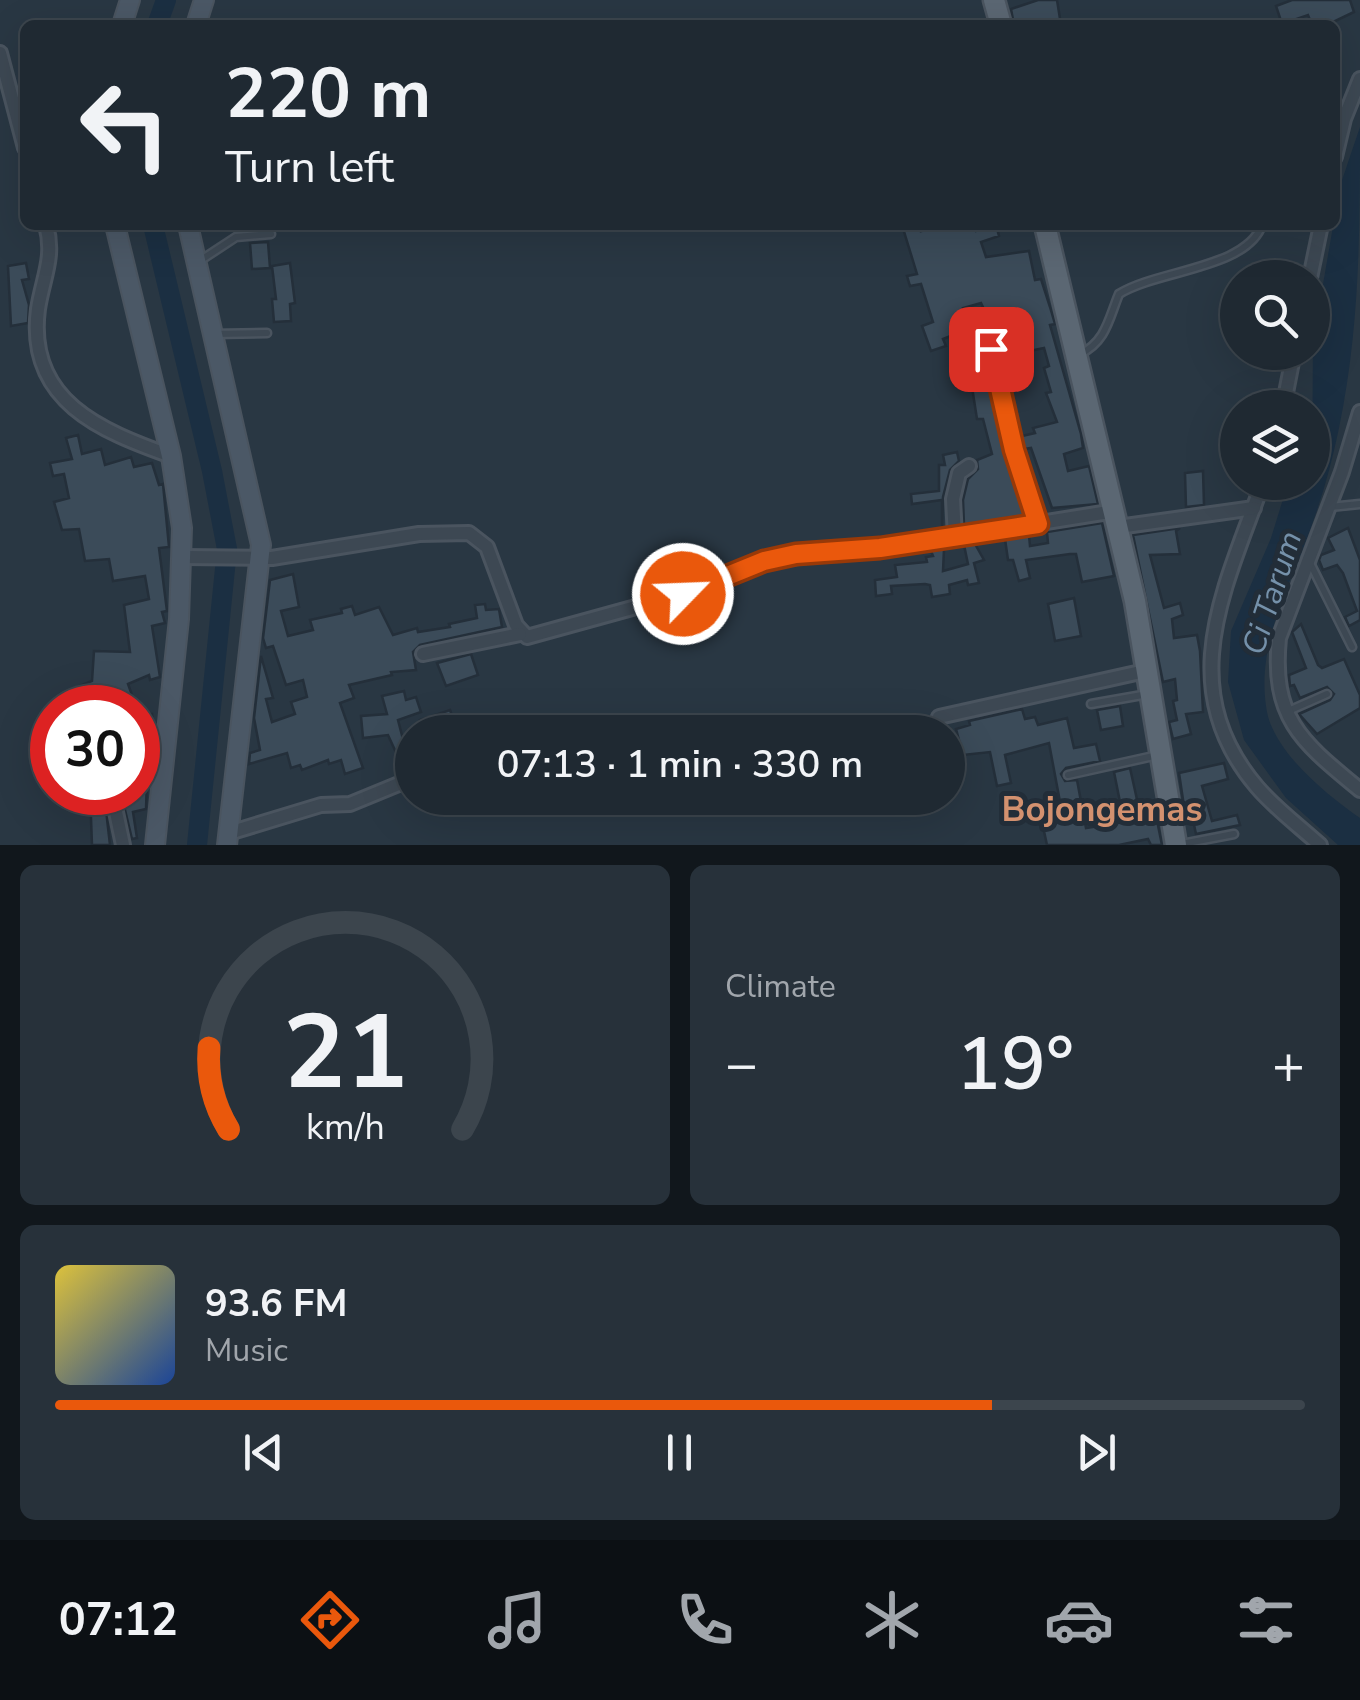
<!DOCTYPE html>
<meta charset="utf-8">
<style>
:root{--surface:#1f2932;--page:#27313a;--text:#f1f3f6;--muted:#a1a6ac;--line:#3c454d;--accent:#ea580c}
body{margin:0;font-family:"Nunito Sans",sans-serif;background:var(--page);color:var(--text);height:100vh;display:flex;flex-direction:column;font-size:38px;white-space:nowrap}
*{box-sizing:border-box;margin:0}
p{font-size:32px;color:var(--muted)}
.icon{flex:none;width:55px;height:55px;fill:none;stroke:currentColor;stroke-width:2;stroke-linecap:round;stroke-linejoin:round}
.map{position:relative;height:845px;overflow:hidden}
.panel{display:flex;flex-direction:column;gap:20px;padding:20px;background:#11171c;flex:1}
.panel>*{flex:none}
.guide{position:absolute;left:20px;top:20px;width:1320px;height:210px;border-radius:15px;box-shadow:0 10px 40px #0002,0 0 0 2px var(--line);background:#1f2932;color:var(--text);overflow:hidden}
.controls{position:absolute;left:1220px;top:260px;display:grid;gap:20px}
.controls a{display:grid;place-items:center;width:110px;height:110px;border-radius:50%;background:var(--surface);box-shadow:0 10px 40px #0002,0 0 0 2px var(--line);font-size:50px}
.speed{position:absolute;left:30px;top:685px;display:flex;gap:20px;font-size:50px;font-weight:700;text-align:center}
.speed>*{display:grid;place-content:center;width:130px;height:130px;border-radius:50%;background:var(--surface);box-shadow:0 10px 40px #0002,0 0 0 2px var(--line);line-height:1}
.speed .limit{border:15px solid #d22;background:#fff;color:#111}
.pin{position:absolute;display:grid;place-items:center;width:85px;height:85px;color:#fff;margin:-42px;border-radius:20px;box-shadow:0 5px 15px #0006}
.me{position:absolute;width:110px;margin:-55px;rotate:66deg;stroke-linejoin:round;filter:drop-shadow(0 0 8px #0008)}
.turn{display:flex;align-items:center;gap:35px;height:210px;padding:0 40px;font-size:45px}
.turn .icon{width:130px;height:130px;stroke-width:2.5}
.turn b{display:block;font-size:70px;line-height:85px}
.big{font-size:75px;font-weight:600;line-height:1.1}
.panel .tile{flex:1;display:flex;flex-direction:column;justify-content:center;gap:15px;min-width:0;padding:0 35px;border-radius:15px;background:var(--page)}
.panel .dial{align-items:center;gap:0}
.dial svg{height:260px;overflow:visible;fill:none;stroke:var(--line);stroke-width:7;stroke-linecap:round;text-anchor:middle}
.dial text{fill:var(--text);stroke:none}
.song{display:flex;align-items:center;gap:30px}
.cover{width:120px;height:120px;border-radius:15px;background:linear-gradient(135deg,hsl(50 70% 55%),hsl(220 70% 35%))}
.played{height:10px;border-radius:5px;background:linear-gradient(90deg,var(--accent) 75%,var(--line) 75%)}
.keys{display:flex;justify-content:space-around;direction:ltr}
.heat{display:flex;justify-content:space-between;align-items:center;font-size:55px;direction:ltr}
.panel .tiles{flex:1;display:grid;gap:20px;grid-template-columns:1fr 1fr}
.tile:last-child{grid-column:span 2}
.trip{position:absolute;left:395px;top:715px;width:570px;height:100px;border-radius:50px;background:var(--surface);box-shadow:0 10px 40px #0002,0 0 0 2px var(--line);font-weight:600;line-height:100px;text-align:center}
.dock{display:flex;height:160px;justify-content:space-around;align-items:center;background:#0c1014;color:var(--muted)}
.dock .icon{width:70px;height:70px}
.dock .selected{color:var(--accent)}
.dock b{font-size:45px;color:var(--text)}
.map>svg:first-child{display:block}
</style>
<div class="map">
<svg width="1360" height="845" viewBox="0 0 1360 845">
<rect width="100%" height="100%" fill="#293743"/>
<!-- water -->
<path fill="#1b2f42" d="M1360 127C1360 230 1360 326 1339 428 1333 457 1325 488 1315 516 1294 579 1254 642 1267 712 1275 753 1327 795 1360 818V845H1338L1286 798 1244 740 1228 682 1231 631 1271 538 1288 483 1312 482 1313 342 1340 186Z"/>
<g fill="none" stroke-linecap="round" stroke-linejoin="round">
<!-- river -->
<g stroke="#1b2f42" stroke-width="20">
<path d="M157 25 166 0"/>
<path d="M153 225 212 471 227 549 197 845"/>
</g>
</g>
<!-- building -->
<g fill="#3b4b59" stroke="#242f3a" stroke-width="2.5">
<path d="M1038 0H1057L1061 25H1014L1011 9Z"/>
<path d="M1292 0H1350L1354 12 1327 25H1312L1308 15 1282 24 1276 6Z"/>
<path d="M902 225H925L922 231 946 225H974L976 231 996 225 999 236 981 242 986 257 1029 251 1035 280 1041 279 1050 307 1055 324 1050 325 1081 434 1083 448 1064 454 1068 471 1089 466 1098 504 1052 508 1031 448 1024 449 1022 436 1035 433 1033 428 1057 422 1046 393 1051 392 1044 368 1049 366 1044 348 1025 352 1029 366 1017 369 1013 342 1020 341 1016 322 995 328 998 339 981 303 963 308 989 377 1004 453 1025 515 964 525 963 500 968 479 978 469 977 460 992 454 983 419H977L972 387 968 388 965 374 975 371 961 332 943 339 946 346 931 351 922 326 933 322 921 284 910 286 907 276 917 274Z"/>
<path d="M268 242 270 268 252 269 250 243Z"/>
<path d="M26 263 29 279 22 280 29 305 28 323 11 326 8 266Z"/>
<path d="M290 263 295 303 290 304 291 321 274 322 272 299H276L272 266Z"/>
<path d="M78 435 82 454 101 449 105 465 131 457 134 467 152 463 159 485 163 484 169 547 159 548 167 611 162 612 165 623 152 626 160 677 150 680 149 675 128 684 133 698 127 700 130 708H105L102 693 80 701 75 688 92 681 94 651 130 652 124 605 149 599 145 576 113 581 109 559 85 561 79 529 62 530 54 502 69 498 64 474 53 476 50 463 72 459 66 438Z"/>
<path d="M957 452 959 461 950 470 943 497 942 529V500L912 504 911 494 939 491V465H945L943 455Z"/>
<path d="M1203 471 1204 505 1186 507 1185 473Z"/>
<path d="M1102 523 1114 576 1082 582 1076 554H1070L1026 560 1030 578 1019 581 1013 560H1008L1005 539 1029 535 1030 546 1048 543 1047 532Z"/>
<path d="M1180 528 1176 531 1180 554 1150 555 1164 608 1180 603 1183 615 1172 619 1174 638 1197 635 1200 651 1203 712 1186 714 1191 734 1173 739 1169 722 1177 720 1173 701 1177 700 1175 679 1163 682 1133 535Z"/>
<path d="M1348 528 1360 560V620L1349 626 1345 617 1357 611 1343 573 1337 565 1323 570 1319 560 1321 555 1334 550 1328 538Z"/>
<path d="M975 544 984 560 974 563 979 583 968 585 967 580 949 585 950 594 932 597 930 585 925 584 891 586 892 594 876 596 875 580 897 577 895 565 927 562 926 557 933 556 931 551 944 549 943 571 968 564 964 545Z"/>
<path d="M293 574 299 607 281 611 288 636 313 630 310 620 342 613 341 609 352 606 355 615 379 607 393 635 417 628 418 632 450 627 449 624 477 618 475 605 485 604 486 610 499 609 502 627 420 645 413 652 416 670 391 672 392 675 349 685 354 698 340 703 363 768 345 774 341 760 329 764 328 760 302 770 300 765 291 768 287 753 249 764 250 753 260 750 254 718 261 656 273 698 266 699 272 722 295 714 291 702 307 697 303 680 286 685 273 646 266 648 263 638 270 580Z"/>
<path d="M1074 598 1081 636 1055 641 1048 604Z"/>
<path d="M1301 624 1318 665 1322 668 1344 659 1360 695V708L1317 734 1299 714 1330 700 1334 694 1327 687 1300 698 1294 685 1290 686 1289 675 1306 668 1292 632Z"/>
<path d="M471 654 478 675 446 686 437 663Z"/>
<path d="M404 691 406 700 416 697 421 712 398 720 405 747 411 744 412 749V774L400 773 395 761 399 759 388 735 363 738 361 716 387 714 382 696Z"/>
<path d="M1120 706 1123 726 1101 730 1097 710Z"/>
<path d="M1022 709 1025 719 1035 717 1038 725 1067 718 1074 748 1096 744 1100 761 1066 768 1061 774 1065 781 1077 780 1086 828 1124 822 1114 772 1130 768 1138 804 1153 801 1162 845H1151L1148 839 1119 845H1047L1042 822 1063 818 1049 743 1005 755 1011 783 997 786 990 752 963 755 956 729 970 725 969 721Z"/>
<path d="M450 710 455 724 424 732 420 720Z"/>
<path d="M138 714H152L153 723H149L152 759 141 758Z"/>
<path d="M1224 763 1228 779 1202 786 1212 821 1237 815 1240 825 1196 834 1191 811 1185 813 1179 773Z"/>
<path d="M147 779 146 809 133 812 137 838 132 839 124 806 115 802 106 810 110 845H92L90 792H138V782Z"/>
</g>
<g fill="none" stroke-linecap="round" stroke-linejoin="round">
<defs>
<g id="lane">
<path d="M198 262 236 237 271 234"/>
<path d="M214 334 267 333"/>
<path d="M1080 354C1106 342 1109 318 1119 294 1157 270 1246 269 1262 225"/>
<path d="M1330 507 1360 504"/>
<path d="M1309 561 1352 647"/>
<path d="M1091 704 1148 694"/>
<path d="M1286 712 1327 694"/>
<path d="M1068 775 1158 755"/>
<path d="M1182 844 1234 834"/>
</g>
<g id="street">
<path d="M0 53 25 148"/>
<path d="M1335 157 1344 119 1360 79"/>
<path d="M46 225C55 257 43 277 38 309 26 401 101 431 171 456"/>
<path d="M1310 278 1321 225"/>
<path d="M982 323 999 374 1014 450 1038 524"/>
<path d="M1283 408 1294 352"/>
<path d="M1360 412 1342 472 1279 638C1271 719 1302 742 1360 790"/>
<path d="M1263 482C1225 588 1172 687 1257 787 1275 808 1299 826 1320 845"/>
<path d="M1118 527 1254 508"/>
<path d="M955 537 953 499 959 473 969 466"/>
<path d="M183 557 272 558 419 534 469 533 487 547 516 625 527 637 683 594 765 561 916 543 1115 511"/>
<path d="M423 654 520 634"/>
<path d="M939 717 1145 671"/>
<path d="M116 812 123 845"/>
<path d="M229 833 321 805 350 804 406 781"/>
</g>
<g id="secondary">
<path d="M122 25 130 0"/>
<path d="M196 25 204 0"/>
<path d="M115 225 171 456 182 528 179 619 155 845"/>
<path d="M188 225 261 545 227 845"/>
</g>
<g id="primary">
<path d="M994 0 1001 25"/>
<path d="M1045 225 1135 601 1176 845"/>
</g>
</defs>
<!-- lane casing -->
<use href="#lane" stroke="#4a545f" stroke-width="11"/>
<!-- street casing -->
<use href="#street" stroke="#4a545f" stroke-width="18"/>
<!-- secondary casing -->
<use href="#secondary" stroke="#4a545f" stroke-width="22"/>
<!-- primary casing -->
<use href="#primary" stroke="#4a545f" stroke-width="25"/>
<!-- lane -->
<use href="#lane" stroke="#3d4853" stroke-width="6"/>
<!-- street -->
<use href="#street" stroke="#3d4853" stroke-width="12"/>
<!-- secondary -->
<use href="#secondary" stroke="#4b5866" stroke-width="18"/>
<!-- primary -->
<use href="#primary" stroke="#5b6773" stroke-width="20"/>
</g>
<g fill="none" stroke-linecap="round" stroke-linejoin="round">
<defs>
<path id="route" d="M683 594 764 561 796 554 880 548 1038 524 1014 450 991 349"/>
</defs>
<!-- route casing -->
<use href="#route" stroke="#983908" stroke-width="25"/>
<!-- route -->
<use href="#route" stroke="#ea580c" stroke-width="18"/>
</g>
<g text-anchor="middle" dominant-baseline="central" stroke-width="10" stroke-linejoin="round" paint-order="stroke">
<!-- water labels -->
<g font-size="32" font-style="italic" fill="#7591aa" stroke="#222d38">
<text transform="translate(1272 593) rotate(-72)">Ci Tarum</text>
</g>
<!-- quarter labels -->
<g font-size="35" font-weight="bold" fill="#d3916f" stroke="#222d38">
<text x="1102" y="809">Bojongemas</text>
</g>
</g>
</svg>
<div class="controls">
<a><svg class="icon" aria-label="search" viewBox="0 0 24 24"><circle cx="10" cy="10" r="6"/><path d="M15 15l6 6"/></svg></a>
<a><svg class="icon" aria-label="layers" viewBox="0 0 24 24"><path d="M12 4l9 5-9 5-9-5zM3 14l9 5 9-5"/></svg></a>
</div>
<div class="speed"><div class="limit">30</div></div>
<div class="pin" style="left:991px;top:349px;background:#d93025"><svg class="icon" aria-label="arrive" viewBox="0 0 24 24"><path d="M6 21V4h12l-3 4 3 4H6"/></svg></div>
<svg class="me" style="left:683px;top:594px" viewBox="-20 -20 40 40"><circle r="17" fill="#ea580c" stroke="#fff" stroke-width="3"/><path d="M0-11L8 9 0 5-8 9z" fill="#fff"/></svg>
<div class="trip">07:13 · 1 min · 330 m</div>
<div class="guide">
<div class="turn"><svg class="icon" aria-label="left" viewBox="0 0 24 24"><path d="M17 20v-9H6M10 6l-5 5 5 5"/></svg><div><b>220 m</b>Turn left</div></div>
</div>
</div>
<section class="panel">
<div class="tiles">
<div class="tile dial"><svg viewBox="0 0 100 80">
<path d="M14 69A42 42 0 1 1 86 69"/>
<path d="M14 69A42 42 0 0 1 8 44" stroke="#ea580c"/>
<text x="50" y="56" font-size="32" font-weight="700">21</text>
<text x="50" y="72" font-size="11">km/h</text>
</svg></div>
<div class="tile"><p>Climate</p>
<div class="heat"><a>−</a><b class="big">19°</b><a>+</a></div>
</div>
<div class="tile">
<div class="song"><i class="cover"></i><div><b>93.6 FM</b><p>Music</p></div></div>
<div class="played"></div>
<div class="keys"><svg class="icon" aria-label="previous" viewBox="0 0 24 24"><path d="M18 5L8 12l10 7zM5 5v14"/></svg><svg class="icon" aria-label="pause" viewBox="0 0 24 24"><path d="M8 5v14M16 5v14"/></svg><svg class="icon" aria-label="next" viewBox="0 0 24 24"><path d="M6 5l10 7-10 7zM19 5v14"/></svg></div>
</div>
</div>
</section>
<nav class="dock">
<b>07:12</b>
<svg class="icon selected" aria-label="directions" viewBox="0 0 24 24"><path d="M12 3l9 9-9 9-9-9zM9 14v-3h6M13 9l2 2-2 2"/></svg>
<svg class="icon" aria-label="music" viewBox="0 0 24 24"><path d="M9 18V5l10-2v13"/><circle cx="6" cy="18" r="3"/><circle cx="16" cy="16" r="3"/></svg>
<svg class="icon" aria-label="phone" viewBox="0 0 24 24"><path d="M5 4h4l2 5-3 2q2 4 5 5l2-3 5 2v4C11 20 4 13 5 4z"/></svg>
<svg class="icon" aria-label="climate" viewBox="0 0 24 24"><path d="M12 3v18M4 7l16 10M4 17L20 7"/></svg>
<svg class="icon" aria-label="car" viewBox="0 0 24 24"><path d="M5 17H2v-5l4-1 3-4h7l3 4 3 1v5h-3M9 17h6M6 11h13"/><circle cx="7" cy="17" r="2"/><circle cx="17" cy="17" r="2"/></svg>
<svg class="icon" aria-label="filters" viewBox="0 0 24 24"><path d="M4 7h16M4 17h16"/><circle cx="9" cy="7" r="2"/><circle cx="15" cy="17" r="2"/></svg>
</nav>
